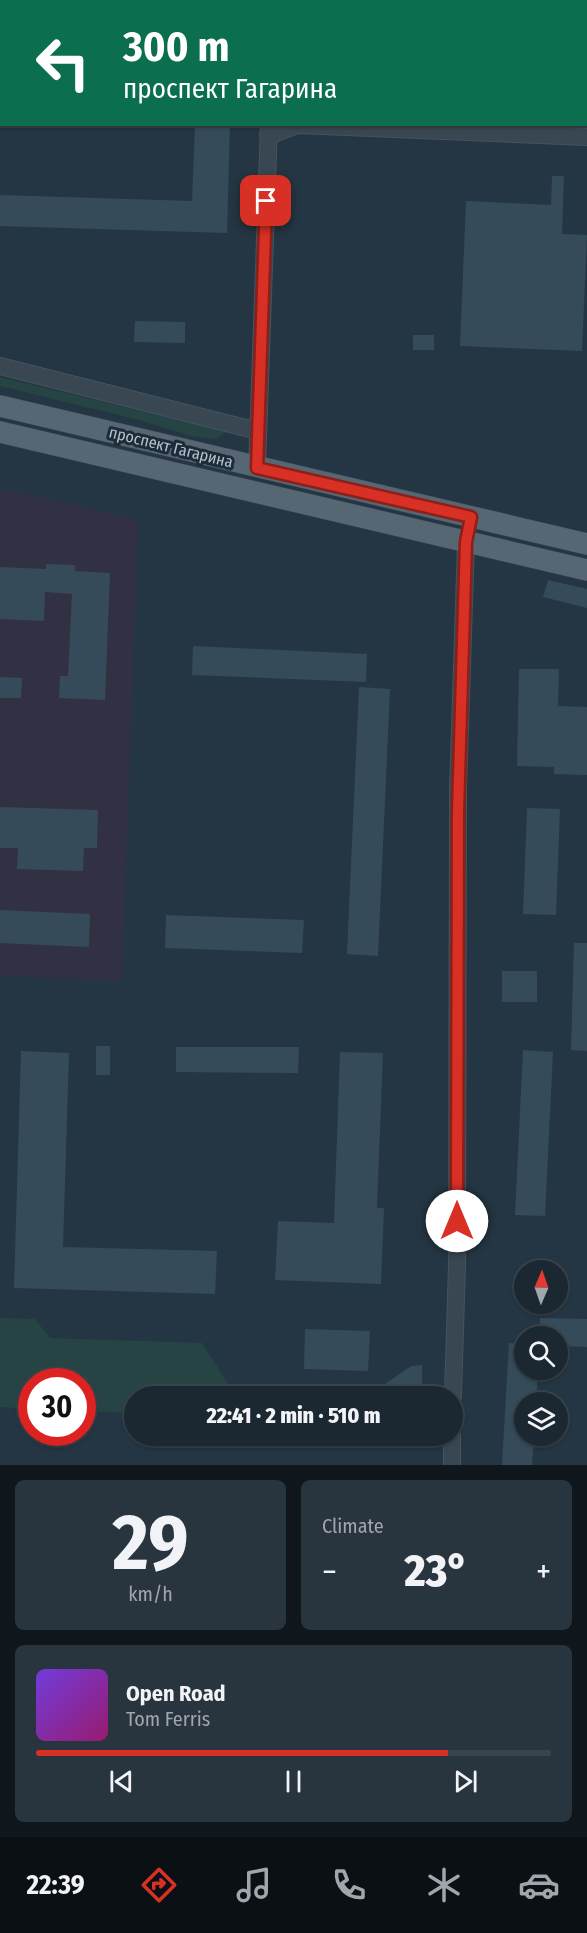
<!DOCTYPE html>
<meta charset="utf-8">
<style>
:root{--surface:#1b2832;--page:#28343e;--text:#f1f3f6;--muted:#a0a6ac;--line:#39444d;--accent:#d93025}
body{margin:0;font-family:"Fira Sans Condensed",sans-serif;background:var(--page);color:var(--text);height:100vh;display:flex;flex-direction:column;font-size:22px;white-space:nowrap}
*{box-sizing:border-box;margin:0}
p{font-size:20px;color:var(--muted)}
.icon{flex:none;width:33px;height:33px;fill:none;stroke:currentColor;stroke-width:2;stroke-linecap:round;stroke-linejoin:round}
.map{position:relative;height:1465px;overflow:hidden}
.sheet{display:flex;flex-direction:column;gap:15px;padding:15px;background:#0f161c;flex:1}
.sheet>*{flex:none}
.top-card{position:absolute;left:0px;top:0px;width:588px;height:126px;box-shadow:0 2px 4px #0004,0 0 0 2px var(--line);background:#0b6e4f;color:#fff;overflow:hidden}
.needle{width:39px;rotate:2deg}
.buttons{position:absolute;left:514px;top:1260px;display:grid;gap:12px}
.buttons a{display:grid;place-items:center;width:54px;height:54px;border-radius:50%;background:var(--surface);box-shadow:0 2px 4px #0004,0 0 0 2px var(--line);font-size:30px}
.speed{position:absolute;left:18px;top:1368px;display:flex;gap:12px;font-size:30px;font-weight:700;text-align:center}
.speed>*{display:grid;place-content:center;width:78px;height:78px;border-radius:50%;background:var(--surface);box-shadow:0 2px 4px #0004,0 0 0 2px var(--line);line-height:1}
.speed .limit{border:9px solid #d22;background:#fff;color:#111}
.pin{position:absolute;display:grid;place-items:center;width:51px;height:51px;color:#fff;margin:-26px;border-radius:12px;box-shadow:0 3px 9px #0006}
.me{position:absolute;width:66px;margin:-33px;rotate:0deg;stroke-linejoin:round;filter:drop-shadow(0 0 4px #0008)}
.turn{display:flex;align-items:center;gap:21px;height:126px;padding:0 24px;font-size:27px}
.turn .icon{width:78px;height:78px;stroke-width:2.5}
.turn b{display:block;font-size:42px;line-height:51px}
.big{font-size:45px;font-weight:800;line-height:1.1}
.sheet .tile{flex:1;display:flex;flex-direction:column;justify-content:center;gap:9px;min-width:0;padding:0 21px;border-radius:9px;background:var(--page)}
.sheet .dial{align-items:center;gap:0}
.dial b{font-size:78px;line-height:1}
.song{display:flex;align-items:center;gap:18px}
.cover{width:72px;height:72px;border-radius:9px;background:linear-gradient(135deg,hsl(260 70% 55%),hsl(320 70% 35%))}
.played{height:6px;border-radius:3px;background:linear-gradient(90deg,var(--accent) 80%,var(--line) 80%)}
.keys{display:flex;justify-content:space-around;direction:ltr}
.heat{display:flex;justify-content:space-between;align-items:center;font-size:33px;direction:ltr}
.sheet .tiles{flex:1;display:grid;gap:15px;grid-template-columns:1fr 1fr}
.tile:last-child{grid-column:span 2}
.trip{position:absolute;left:124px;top:1386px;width:339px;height:60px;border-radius:30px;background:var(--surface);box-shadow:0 2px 4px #0004,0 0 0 2px var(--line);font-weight:800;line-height:60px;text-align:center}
.tabs{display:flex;height:96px;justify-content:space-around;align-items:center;background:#0b1014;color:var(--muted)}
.tabs .icon{width:42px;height:42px}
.tabs .on{color:var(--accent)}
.tabs b{font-size:27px;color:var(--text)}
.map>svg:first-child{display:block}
</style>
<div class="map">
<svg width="587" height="1465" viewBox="0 0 587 1465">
<rect width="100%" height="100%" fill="#243643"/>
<!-- medical -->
<path fill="#313143" d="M0 488 138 520 122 981 0 976Z"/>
<!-- green -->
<g fill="#264443">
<path d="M0 377 227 432 216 439 191 436 135 419 0 386Z"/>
<path d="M0 1318 35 1319 50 1338 202 1343 236 1396H135V1413L83 1411 82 1382H32L31 1409 0 1407Z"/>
</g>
<!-- building -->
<g fill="#354b59">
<path d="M195 124H230L227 233 0 226V195L192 201Z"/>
<path d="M552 176H564L562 234 587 235 582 351 460 346 466 201 551 205Z"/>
<path d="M135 321 185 322V343L134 342Z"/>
<rect x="413" y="335" width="21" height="15"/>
<path d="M46 564 75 565V571L110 573 105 700 59 698 60 676H68L72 594 45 592 44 621 0 619V567L46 569Z"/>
<path d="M548 580 587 589V608L543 597Z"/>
<path d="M193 646 367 654 366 682 192 675Z"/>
<path d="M519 669H559L558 706 587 707V775L554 774V767L517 766Z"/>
<path d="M0 677 22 678 21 698H0Z"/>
<path d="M359 687 390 689 378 956 347 954Z"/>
<path d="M0 807 98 810 97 848H84L83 871 17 869 18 848H0Z"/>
<path d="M527 808 560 809 556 915 523 914Z"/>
<path d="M0 910 90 914 89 947 0 943Z"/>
<path d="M166 915 304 920 302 953 165 948Z"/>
<path d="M574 943H587V1051L571 1050Z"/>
<rect x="502" y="971" width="35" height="31"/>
<rect x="96" y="1046" width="14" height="29"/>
<path d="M176 1047H299L298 1073 176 1072Z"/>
<path d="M523 1050 553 1052 545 1216 515 1215Z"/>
<path d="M21 1051 69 1053 63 1247 217 1251 215 1294 14 1288Z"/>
<path d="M340 1052 383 1053 377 1208H384L381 1284 275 1280 278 1221 334 1223Z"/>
<path d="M540 1318 587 1319V1347L558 1346V1336H539Z"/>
<path d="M305 1329 370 1331 368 1371 304 1369Z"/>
<path d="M509 1343 525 1344V1370H538L536 1402H525V1436H534L532 1465H502Z"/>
<path d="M422 1365V1396H383L382 1386 411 1366Z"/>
</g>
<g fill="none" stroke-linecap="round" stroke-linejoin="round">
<defs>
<g id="minor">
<path d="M274 2V0"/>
<path d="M268 136 297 125 587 137"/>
<path d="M0 366 258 431"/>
<path d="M257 468 269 124"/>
<path d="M453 1396 457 1265 458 789 466 542"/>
<path d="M452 1436V1465"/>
</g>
<g id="major">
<path d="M0 406 587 544"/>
<path d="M0 432 587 570"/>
</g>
</defs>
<!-- minor casing -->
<use href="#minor" stroke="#45535f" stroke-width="18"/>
<!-- major casing -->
<use href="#major" stroke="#45535f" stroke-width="22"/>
<!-- minor -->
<use href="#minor" stroke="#384752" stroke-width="16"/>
<!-- major -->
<use href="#major" stroke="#566673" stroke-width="21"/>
</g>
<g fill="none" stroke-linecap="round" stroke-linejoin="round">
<defs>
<path id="route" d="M266 201 257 468 471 517 466 542 458 811 457 1221"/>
</defs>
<!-- route casing -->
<use href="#route" stroke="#8d1f18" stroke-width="15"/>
<!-- route -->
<use href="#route" stroke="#d93025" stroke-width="10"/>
</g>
<g text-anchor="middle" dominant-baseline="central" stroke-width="6" stroke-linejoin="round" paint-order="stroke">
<!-- street labels -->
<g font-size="16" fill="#b5c2cd" stroke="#1d2c38">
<text transform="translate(171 447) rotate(14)">проспект Гагарина</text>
</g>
</g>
</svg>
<div class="buttons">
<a><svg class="needle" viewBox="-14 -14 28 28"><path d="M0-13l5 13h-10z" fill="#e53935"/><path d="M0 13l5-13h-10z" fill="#a0a6ac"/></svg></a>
<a><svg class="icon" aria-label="search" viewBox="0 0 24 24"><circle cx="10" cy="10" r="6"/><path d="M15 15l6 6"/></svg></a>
<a><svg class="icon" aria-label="layers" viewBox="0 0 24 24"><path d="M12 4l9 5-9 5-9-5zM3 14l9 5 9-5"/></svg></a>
</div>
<div class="speed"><div class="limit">30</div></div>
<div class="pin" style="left:266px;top:201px;background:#d93025"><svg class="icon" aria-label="arrive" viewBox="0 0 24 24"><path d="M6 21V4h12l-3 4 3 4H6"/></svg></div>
<svg class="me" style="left:457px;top:1221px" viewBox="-20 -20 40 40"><circle r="19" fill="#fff"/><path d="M0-13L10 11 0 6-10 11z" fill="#d93025"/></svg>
<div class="trip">22:41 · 2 min · 510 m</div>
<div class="top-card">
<div class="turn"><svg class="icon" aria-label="left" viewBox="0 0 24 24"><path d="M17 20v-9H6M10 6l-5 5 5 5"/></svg><div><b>300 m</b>проспект Гагарина</div></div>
</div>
</div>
<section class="sheet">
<div class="tiles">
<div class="tile dial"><b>29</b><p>km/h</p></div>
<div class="tile"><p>Climate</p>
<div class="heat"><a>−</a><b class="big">23°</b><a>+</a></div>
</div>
<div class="tile">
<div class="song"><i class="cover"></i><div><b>Open Road</b><p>Tom Ferris</p></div></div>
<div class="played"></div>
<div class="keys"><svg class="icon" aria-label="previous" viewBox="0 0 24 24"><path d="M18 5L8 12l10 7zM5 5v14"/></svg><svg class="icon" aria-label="pause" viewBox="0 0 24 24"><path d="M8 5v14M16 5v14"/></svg><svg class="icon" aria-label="next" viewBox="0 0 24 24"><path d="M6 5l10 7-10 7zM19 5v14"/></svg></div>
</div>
</div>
</section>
<nav class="tabs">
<b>22:39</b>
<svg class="icon on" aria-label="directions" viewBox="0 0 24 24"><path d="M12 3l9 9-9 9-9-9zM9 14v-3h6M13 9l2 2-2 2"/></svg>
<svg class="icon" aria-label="music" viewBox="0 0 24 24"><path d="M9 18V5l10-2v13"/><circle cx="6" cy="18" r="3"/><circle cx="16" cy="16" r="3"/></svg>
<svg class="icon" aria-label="phone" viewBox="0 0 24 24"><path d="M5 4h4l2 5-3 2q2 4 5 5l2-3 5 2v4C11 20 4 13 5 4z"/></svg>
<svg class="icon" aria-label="climate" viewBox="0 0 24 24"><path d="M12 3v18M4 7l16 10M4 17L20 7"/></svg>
<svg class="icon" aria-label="car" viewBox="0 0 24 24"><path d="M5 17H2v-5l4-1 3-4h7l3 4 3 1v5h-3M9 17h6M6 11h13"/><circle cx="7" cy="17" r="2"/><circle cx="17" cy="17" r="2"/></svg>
</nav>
